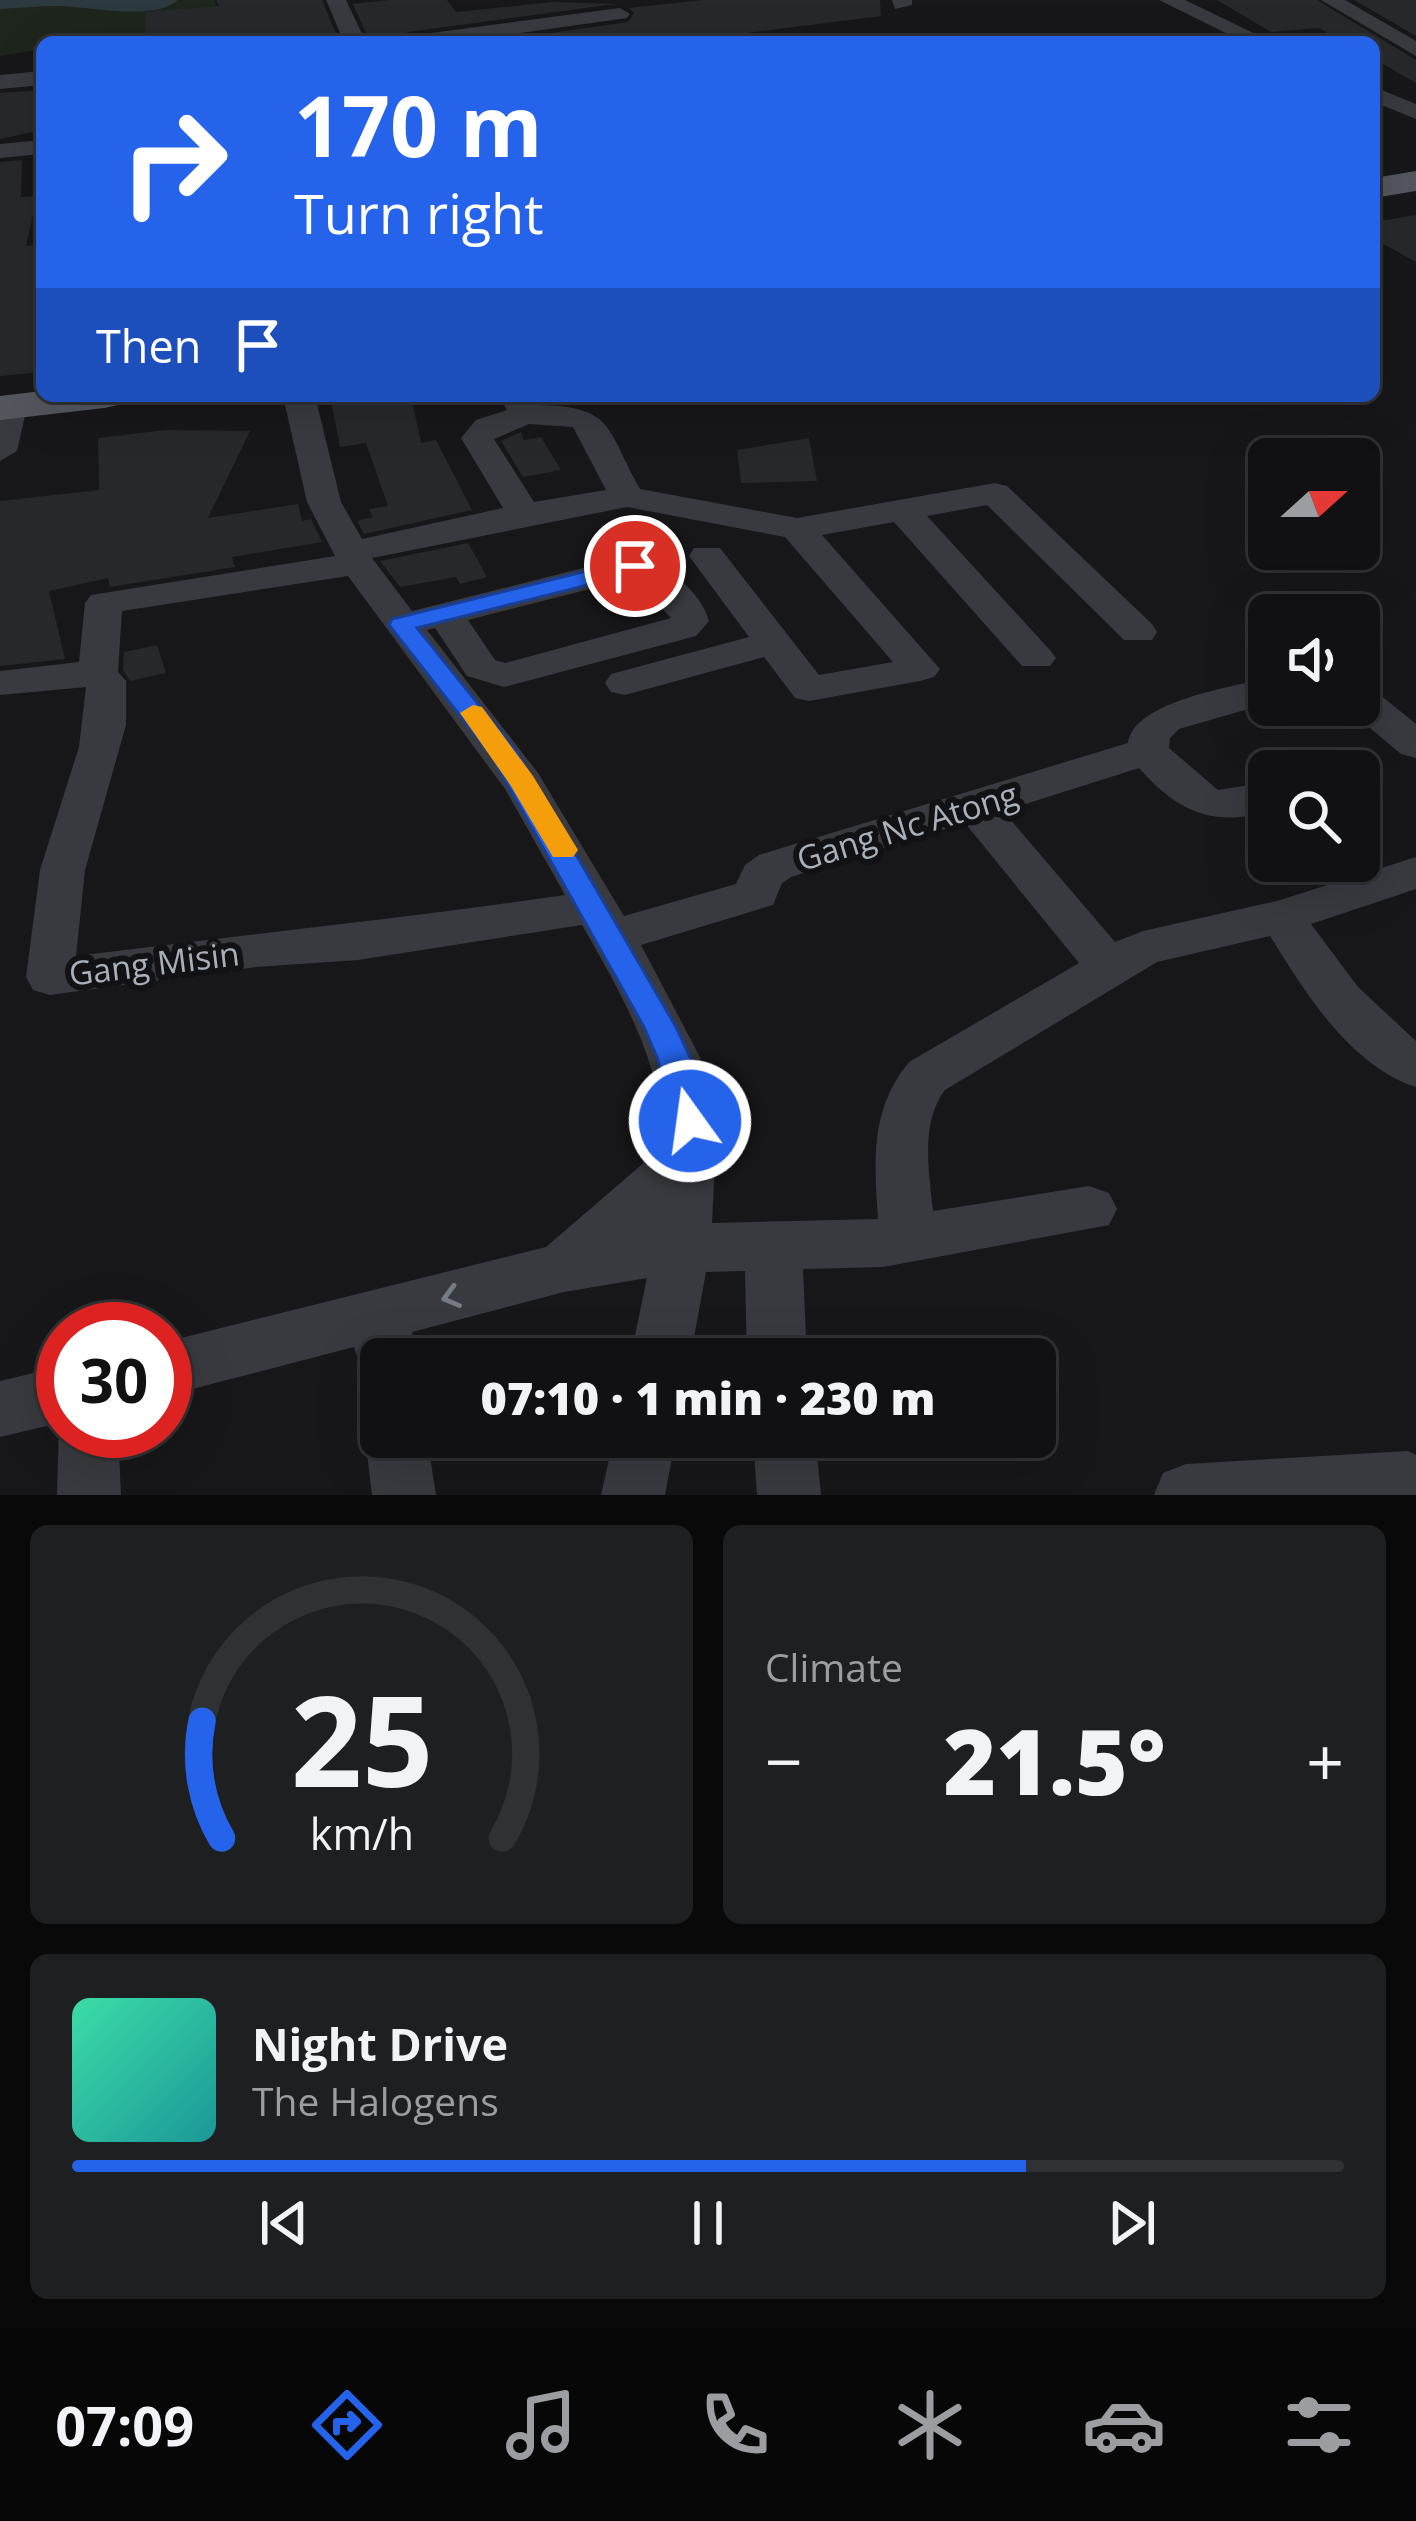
<!DOCTYPE html>
<meta charset="utf-8">
<style>
:root{--surface:#111113;--page:#1e1f21;--text:#f1f3f6;--muted:#9c9da0;--line:#303133;--accent:#2563eb}
body{margin:0;font-family:"Open Sans",sans-serif;background:var(--page);color:var(--text);height:100vh;display:flex;flex-direction:column;font-size:45px;white-space:nowrap}
*{box-sizing:border-box;margin:0}
p{font-size:39px;color:var(--muted)}
.icon{flex:none;width:66px;height:66px;fill:none;stroke:currentColor;stroke-width:2;stroke-linecap:round;stroke-linejoin:round}
.map{position:relative;height:1495px;overflow:hidden}
.sheet{display:flex;flex-direction:column;gap:30px;padding:30px;background:#09090a;flex:1}
.sheet>*{flex:none}
.hud{position:absolute;left:36px;top:36px;width:1344px;height:366px;border-radius:18px;box-shadow:0 12px 48px #0002,0 0 0 3px var(--line);background:#2563eb;color:#fff;overflow:hidden}
.needle{width:78px;rotate:69deg}
.fabs{position:absolute;left:1248px;top:438px;display:grid;gap:24px}
.fabs a{display:grid;place-items:center;width:132px;height:132px;border-radius:18px;background:var(--surface);box-shadow:0 12px 48px #0002,0 0 0 3px var(--line);font-size:60px}
.speed{position:absolute;left:36px;top:1302px;display:flex;gap:24px;font-size:60px;font-weight:700;text-align:center}
.speed>*{display:grid;place-content:center;width:156px;height:156px;border-radius:50%;background:var(--surface);box-shadow:0 12px 48px #0002,0 0 0 3px var(--line);line-height:1}
.speed .limit{border:18px solid #d22;background:#fff;color:#111}
.pin{position:absolute;display:grid;place-items:center;width:102px;height:102px;color:#fff;margin:-51px;border:6px solid #fff;border-radius:50%;box-shadow:0 3px 12px #0007}
.me{position:absolute;width:132px;margin:-66px;rotate:346deg;stroke-linejoin:round;filter:drop-shadow(0 0 9px #0008)}
.turn{display:flex;align-items:center;gap:42px;height:252px;padding:0 60px;font-size:54px}
.turn .icon{width:156px;height:156px;stroke-width:2.5}
.turn b{display:block;font-size:84px;line-height:102px}
.then{display:flex;align-items:center;height:114px;padding:0 60px;background:#0003;gap:24px;font-size:45px}
.big{font-size:90px;font-weight:800;line-height:1.1}
.sheet .card{flex:1;display:flex;flex-direction:column;justify-content:center;gap:18px;min-width:0;padding:0 42px;border-radius:18px;background:var(--page)}
.sheet .dial{align-items:center;gap:0}
.dial svg{height:312px;overflow:visible;fill:none;stroke:var(--line);stroke-width:7;stroke-linecap:round;text-anchor:middle}
.dial text{fill:var(--text);stroke:none}
.song{display:flex;align-items:center;gap:36px}
.cover{width:144px;height:144px;border-radius:18px;background:linear-gradient(135deg,hsl(160 70% 55%),hsl(180 70% 35%))}
.played{height:12px;border-radius:6px;background:linear-gradient(90deg,var(--accent) 75%,var(--line) 75%)}
.keys{display:flex;justify-content:space-around;direction:ltr}
.heat{display:flex;justify-content:space-between;align-items:center;font-size:66px;direction:ltr}
.sheet .tiles{flex:1;display:grid;gap:30px;grid-template-columns:1fr 1fr}
.card:last-child{grid-column:span 2}
.trip{position:absolute;left:360px;top:1338px;width:696px;height:120px;border-radius:18px;background:var(--surface);box-shadow:0 12px 48px #0002,0 0 0 3px var(--line);font-weight:800;line-height:120px;text-align:center}
.menu{display:flex;height:192px;justify-content:space-around;align-items:center;background:#070708;color:var(--muted)}
.menu .icon{width:84px;height:84px}
.menu .on{color:var(--accent)}
.menu b{font-size:54px;color:var(--text)}
.map>svg:first-child{display:block}
</style>
<div class="map">
<svg width="1416" height="1495" viewBox="0 0 1416 1495">
<rect width="100%" height="100%" fill="#171719"/>
<!-- green -->
<path fill="#1d251d" d="M0 0H215L222 28 177 35 179 42H42V49L0 56Z"/>
<g fill="none" stroke-linecap="round" stroke-linejoin="round">
<!-- river -->
<path fill="#2c393e" fill-rule="evenodd" d="M0 0H178C154 22 87 6 57 6 38 6 19 8 0 9Z"/>
</g>
<!-- building -->
<g fill="#27282b">
<path d="M216 0H322L339 41 147 42 145 12 219 6Z"/>
<path d="M389 0H447L456 12 553 2 615 4 408 32 394 41 370 42 353 4Z"/>
<path d="M703 0H880L881 16 674 42H488L628 22 634 13 629 8Z"/>
<path d="M1217 0H1317L1416 60V83L1374 59V42H1343L1319 28 1271 32Z"/>
<path d="M1354 0H1416V36Z"/>
<path d="M42 90V130L0 139V93Z"/>
<path d="M22 160 21 197 37 196 26 246 42 244V372L0 376V162Z"/>
<path d="M1416 215V262L1374 239V222Z"/>
<path d="M330 396H411L421 443 436 440 472 510 364 534 357 521 373 517 369 509 388 506 366 443 340 447Z"/>
<path d="M167 430 250 431 208 518 298 504 302 521 311 519 322 542 232 557 235 567 110 587 108 578 49 591 65 659 0 666V501L99 490 98 438Z"/>
<path d="M521 432 524 440 541 437 561 470 523 477 501 441Z"/>
<path d="M809 438 817 481 741 483 737 450Z"/>
<path d="M468 543 487 577 460 584 456 577 400 587 380 561Z"/>
<path d="M157 645 166 673 130 681 123 670 124 652Z"/>
</g>
<g fill="none" stroke-linecap="round" stroke-linejoin="round">
<!-- minor -->
<g fill="#383a3f" fill-rule="evenodd">
<path d="M326 0H346L366 42H344Z"/>
<path d="M892 0H912V5L895 9Z"/>
<path d="M1159 0H1185L1272 42H1244Z"/>
<path d="M1321 0H1345L1416 41V56Z"/>
<path d="M620 8 630 14 627 18 456 42H398L409 36Z"/>
<path d="M42 71V85L0 89V75Z"/>
<path d="M1374 87 1416 104V119L1374 102Z"/>
<path d="M42 140V154L0 158V144Z"/>
<path d="M283 396H315L341 502 362 539 503 508 461 438 476 420 507 410 499 396H531L536 405C614 406 605 426 640 489L797 518 995 483 1007 486 1152 624 1157 632 1152 640H1124L987 505 927 516 1050 650 1056 658 1050 666H1022L894 522 822 535 940 669 934 677 920 681 809 701 795 698 764 657 625 695 611 692 605 683 611 674 749 637 689 556 694 548H720L819 675 893 662 785 537 627 507 372 558 412 611 635 555C664 562 701 591 709 621L696 636 504 687 467 676 435 628 427 630 538 773 624 916 736 884 745 865 759 855 1128 743C1134 701 1232 687 1269 678V703L1179 729 1170 738 1169 748 1218 790 1269 782V811C1213 828 1177 811 1139 768L1003 811 1115 942 1143 931 1277 901 1416 857V889L1311 924 1358 987 1416 1041V1087C1350 1066 1305 992 1270 936L1157 962 945 1090C920 1123 929 1172 933 1211L1089 1186 1109 1193 1117 1209 1109 1225 883 1267 803 1269 807 1359H747L745 1271 706 1272 690 1359H630L647 1278 564 1292 412 1332 416 1359H381V1384L365 1378 354 1347 165 1396V1342L546 1247 661 1148C667 1069 620 992 582 925L358 960 256 967 50 995 33 990 26 977 40 870 79 747 86 687 0 695V671L79 662 85 603 91 595 335 556 307 502ZM529 424 573 427 606 490 534 502 494 439ZM348 576 505 789 565 895C402 919 239 935 76 956L85 870 126 725V681L118 672 122 611ZM633 578 671 618 505 663 495 660 468 620ZM965 823 1079 963 909 1062C870 1109 874 1161 878 1219L712 1223 717 1121 700 1057 641 945 773 905 782 883 791 877Z"/>
<path d="M11 397 27 407 17 451 0 461V400Z"/>
<path d="M1359 686 1373 689 1416 724V758L1401 754 1345 707 1359 705Z"/>
<path d="M63 1366V1431H118L121 1495H57L59 1423 0 1437V1381Z"/>
<path d="M381 1414V1437H427L436 1495H372L365 1437 374 1416Z"/>
<path d="M614 1437H676L665 1495H601Z"/>
<path d="M753 1437H815L821 1495H757Z"/>
<path d="M1408 1451 1416 1455V1495H1154L1163 1473 1186 1464Z"/>
</g>
<!-- major -->
<g fill="#54575e" fill-rule="evenodd">
<path d="M1416 171V191L1374 198V178Z"/>
<path d="M42 391V396H124L118 405 104 408 0 420V396Z"/>
</g>
</g>
<!-- one-way arrows -->
<defs><path id="oneway-chevron" d="M-2-3.5L2.5 0L-2 3.5" fill="none" stroke-width="1.6" stroke-linecap="round" stroke-linejoin="round" transform="scale(3)"/></defs>
<use stroke="#767b83" href="#oneway-chevron" transform="translate(451 1297) rotate(165)"/>
<!-- route -->
<path fill="#2563eb" stroke="#184099" stroke-width="3" d="M635 559 643 561V571L417 628 516 751 676 1027 690 1057 708 1121 703 1131 690 1135 678 1131 673 1121 657 1057 644 1027 491 755 389 625 392 619Z"/>
<!-- slow -->
<path fill="#f59e0b" d="M473 705 482 707 533 776 578 850 573 857H553L511 786 460 713Z"/>
<g text-anchor="middle" dominant-baseline="central" stroke-width="12" stroke-linejoin="round" paint-order="stroke">
<!-- street labels -->
<g font-size="33" fill="#a9b0ba" stroke="#121214">
<text transform="translate(907 826) rotate(-17)">Gang Nc Atong</text>
<text transform="translate(154 963) rotate(-7)">Gang Misin</text>
</g>
</g>
</svg>
<div class="fabs">
<a><svg class="needle" viewBox="-14 -14 28 28"><path d="M0-13l5 13h-10z" fill="#e53935"/><path d="M0 13l5-13h-10z" fill="#9c9da0"/></svg></a>
<a><svg class="icon" aria-label="sound" viewBox="0 0 24 24"><path d="M4 9h4l5-4v14l-5-4H4zM17 9q2 3 0 6"/></svg></a>
<a><svg class="icon" aria-label="search" viewBox="0 0 24 24"><circle cx="10" cy="10" r="6"/><path d="M15 15l6 6"/></svg></a>
</div>
<div class="speed"><div class="limit">30</div></div>
<div class="pin" style="left:635px;top:566px;background:#d93025"><svg class="icon" aria-label="arrive" viewBox="0 0 24 24"><path d="M6 21V4h12l-3 4 3 4H6"/></svg></div>
<svg class="me" style="left:690px;top:1121px" viewBox="-20 -20 40 40"><circle r="17" fill="#2563eb" stroke="#fff" stroke-width="3"/><path d="M0-11L8 9 0 5-8 9z" fill="#fff"/></svg>
<div class="trip">07:10 · 1 min · 230 m</div>
<div class="hud">
<div class="turn"><svg class="icon" aria-label="right" viewBox="0 0 24 24"><path d="M7 20v-9h11M14 6l5 5-5 5"/></svg><div><b>170 m</b>Turn right</div></div>
<div class="then">Then<svg class="icon" aria-label="arrive" viewBox="0 0 24 24"><path d="M6 21V4h12l-3 4 3 4H6"/></svg></div>
</div>
</div>
<section class="sheet">
<div class="tiles">
<div class="card dial"><svg viewBox="0 0 100 80">
<path d="M14 69A42 42 0 1 1 86 69"/>
<path d="M14 69A42 42 0 0 1 9 39" stroke="#2563eb"/>
<text x="50" y="56" font-size="32" font-weight="700">25</text>
<text x="50" y="72" font-size="11">km/h</text>
</svg></div>
<div class="card"><p>Climate</p>
<div class="heat"><a>−</a><b class="big">21.5°</b><a>+</a></div>
</div>
<div class="card">
<div class="song"><i class="cover"></i><div><b>Night Drive</b><p>The Halogens</p></div></div>
<div class="played"></div>
<div class="keys"><svg class="icon" aria-label="previous" viewBox="0 0 24 24"><path d="M18 5L8 12l10 7zM5 5v14"/></svg><svg class="icon" aria-label="pause" viewBox="0 0 24 24"><path d="M8 5v14M16 5v14"/></svg><svg class="icon" aria-label="next" viewBox="0 0 24 24"><path d="M6 5l10 7-10 7zM19 5v14"/></svg></div>
</div>
</div>
</section>
<nav class="menu">
<b>07:09</b>
<svg class="icon on" aria-label="directions" viewBox="0 0 24 24"><path d="M12 3l9 9-9 9-9-9zM9 14v-3h6M13 9l2 2-2 2"/></svg>
<svg class="icon" aria-label="music" viewBox="0 0 24 24"><path d="M9 18V5l10-2v13"/><circle cx="6" cy="18" r="3"/><circle cx="16" cy="16" r="3"/></svg>
<svg class="icon" aria-label="phone" viewBox="0 0 24 24"><path d="M5 4h4l2 5-3 2q2 4 5 5l2-3 5 2v4C11 20 4 13 5 4z"/></svg>
<svg class="icon" aria-label="climate" viewBox="0 0 24 24"><path d="M12 3v18M4 7l16 10M4 17L20 7"/></svg>
<svg class="icon" aria-label="car" viewBox="0 0 24 24"><path d="M5 17H2v-5l4-1 3-4h7l3 4 3 1v5h-3M9 17h6M6 11h13"/><circle cx="7" cy="17" r="2"/><circle cx="17" cy="17" r="2"/></svg>
<svg class="icon" aria-label="filters" viewBox="0 0 24 24"><path d="M4 7h16M4 17h16"/><circle cx="9" cy="7" r="2"/><circle cx="15" cy="17" r="2"/></svg>
</nav>
